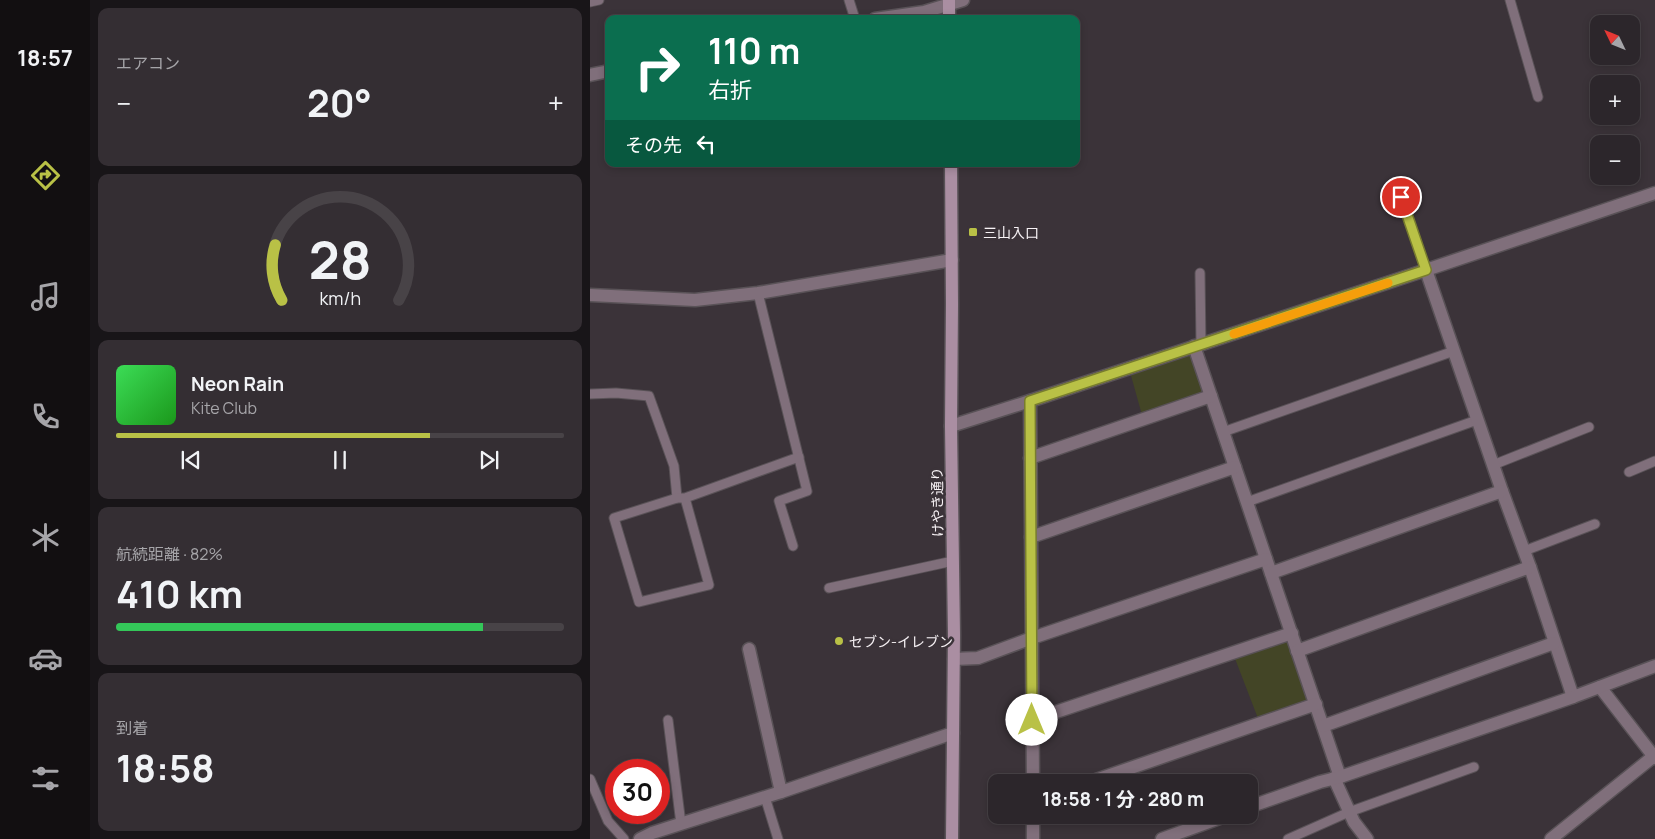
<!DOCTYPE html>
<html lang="ja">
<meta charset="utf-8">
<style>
:root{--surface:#2c262b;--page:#342e33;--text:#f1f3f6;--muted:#a6a5a9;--line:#484347;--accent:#b9c146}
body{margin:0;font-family:Manrope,"Noto Sans JP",sans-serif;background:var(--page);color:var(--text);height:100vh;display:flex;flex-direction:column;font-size:19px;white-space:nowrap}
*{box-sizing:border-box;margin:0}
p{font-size:16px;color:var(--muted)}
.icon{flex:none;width:28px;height:28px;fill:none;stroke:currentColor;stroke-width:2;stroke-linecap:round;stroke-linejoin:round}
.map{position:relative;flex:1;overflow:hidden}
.sheet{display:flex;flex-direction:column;gap:8px;padding:8px;background:#181518;width:500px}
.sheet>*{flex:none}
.hud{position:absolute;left:15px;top:15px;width:475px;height:152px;border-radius:10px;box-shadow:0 2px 8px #0003,0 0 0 1px var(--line);background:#0b6e4f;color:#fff;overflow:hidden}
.needle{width:32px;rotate:313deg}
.controls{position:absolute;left:1000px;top:15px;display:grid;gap:10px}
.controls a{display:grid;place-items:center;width:50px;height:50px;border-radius:10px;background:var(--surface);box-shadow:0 2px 8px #0003,0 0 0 1px var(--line);font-size:25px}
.speed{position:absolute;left:15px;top:759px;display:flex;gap:10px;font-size:25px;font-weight:700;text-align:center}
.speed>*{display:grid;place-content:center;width:65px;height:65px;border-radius:50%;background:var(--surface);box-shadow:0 2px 8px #0003,0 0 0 1px var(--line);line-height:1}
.speed .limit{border:8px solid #d22;background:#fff;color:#111}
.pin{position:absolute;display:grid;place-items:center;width:42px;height:42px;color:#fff;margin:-21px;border:2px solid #fff;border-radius:50%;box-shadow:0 1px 5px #0007}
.me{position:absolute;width:55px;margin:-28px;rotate:0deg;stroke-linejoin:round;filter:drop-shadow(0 0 4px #0008)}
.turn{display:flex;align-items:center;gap:18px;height:105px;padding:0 20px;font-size:22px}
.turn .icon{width:65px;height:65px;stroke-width:2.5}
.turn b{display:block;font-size:35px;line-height:42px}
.then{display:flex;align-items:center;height:48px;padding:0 20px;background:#0003;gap:10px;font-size:19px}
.big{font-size:38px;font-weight:700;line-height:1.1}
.sheet .card{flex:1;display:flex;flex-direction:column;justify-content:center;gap:8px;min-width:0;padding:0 18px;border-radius:10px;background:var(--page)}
.sheet .dial{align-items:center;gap:0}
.dial svg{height:130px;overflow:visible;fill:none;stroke:var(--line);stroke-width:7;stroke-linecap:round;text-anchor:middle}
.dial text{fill:var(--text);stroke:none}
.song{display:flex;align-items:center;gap:15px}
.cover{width:60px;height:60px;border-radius:8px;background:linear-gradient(135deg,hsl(130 70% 55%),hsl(120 70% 35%))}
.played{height:5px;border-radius:2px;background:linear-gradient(90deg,var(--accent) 70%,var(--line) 70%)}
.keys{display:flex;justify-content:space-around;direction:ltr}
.heat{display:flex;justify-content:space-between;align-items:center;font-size:28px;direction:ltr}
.charge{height:8px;border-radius:4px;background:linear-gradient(90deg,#34c759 82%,var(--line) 0)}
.trip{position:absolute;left:398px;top:774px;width:270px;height:50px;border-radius:10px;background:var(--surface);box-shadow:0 2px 8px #0003,0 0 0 1px var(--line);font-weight:700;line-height:50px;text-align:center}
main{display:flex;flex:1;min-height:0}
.tabs{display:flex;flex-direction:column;width:90px;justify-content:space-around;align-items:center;background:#120f11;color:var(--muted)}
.tabs .icon{width:35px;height:35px}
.tabs .selected{color:var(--accent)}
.tabs b{font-size:22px;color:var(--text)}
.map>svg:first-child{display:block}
</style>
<main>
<nav class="tabs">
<b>18:57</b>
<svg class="icon selected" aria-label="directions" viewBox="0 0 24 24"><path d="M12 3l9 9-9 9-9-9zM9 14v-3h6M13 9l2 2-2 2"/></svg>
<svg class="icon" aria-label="music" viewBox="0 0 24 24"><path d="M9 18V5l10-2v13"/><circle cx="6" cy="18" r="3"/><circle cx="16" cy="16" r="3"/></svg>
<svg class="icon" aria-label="phone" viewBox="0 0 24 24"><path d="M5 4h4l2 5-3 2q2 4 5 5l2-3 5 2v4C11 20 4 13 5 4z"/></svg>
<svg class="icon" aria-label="climate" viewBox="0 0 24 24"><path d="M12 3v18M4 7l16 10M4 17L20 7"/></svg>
<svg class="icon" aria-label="car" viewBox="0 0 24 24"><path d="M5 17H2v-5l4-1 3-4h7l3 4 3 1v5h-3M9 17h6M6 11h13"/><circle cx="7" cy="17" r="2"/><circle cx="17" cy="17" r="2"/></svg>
<svg class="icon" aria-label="filters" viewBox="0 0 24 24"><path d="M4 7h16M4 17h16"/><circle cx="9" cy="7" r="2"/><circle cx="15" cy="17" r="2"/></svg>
</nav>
<section class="sheet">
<div class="card"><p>エアコン</p>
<div class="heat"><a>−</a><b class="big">20°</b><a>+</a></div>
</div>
<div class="card dial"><svg viewBox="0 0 100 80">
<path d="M14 69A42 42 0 1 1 86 69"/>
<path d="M14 69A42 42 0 0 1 10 35" stroke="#b9c146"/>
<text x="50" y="56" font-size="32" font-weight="700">28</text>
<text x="50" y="72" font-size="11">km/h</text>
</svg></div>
<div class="card">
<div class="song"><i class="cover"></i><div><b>Neon Rain</b><p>Kite Club</p></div></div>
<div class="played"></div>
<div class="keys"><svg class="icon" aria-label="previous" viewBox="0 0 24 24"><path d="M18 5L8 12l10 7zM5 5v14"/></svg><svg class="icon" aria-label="pause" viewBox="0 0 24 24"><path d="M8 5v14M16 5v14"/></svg><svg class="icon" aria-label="next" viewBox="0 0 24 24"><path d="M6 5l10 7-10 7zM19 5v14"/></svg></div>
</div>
<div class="card"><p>航続距離 · 82%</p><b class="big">410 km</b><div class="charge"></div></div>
<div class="card"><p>到着</p><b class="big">18:58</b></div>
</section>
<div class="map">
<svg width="1065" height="839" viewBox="0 0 1065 839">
<rect width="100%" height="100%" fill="#3b3339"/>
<!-- green -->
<g fill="#434526">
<path d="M595 354 604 358 614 388 611 395 552 415 540 372Z"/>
<path d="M693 639 702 644 720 696 716 706 669 721 644 656Z"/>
</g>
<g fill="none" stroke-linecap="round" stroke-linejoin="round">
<defs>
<g id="lane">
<path d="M259 0 265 19"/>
<path d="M920 0 948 97"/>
<path d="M0 2 9 0"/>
<path d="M811 197 836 270"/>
<path d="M610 273 611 345"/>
<path d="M168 293 217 491 189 501 203 546"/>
<path d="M0 394 26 393 59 396 84 466 87 498"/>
<path d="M633 432 864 351"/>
<path d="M903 465 999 427"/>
<path d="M1039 472 1065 461"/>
<path d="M95 498 119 585 49 602 24 518 87 498H95L209 457"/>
<path d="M657 502 887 420"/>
<path d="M934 551 1005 524"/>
<path d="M239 588 363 561"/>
<path d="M78 720 91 824"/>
<path d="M0 779 18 821 34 839"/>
<path d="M175 797 188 839"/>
<path d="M698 839 759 812 884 767"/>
</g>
<g id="street">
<path d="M285 19 334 12 373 0"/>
<path d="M0 75 19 71"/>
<path d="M836 270 912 491 940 567 983 697"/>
<path d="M0 295 105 300 168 293 362 260"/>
<path d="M604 346 750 777"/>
<path d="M440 401 443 782"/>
<path d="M361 426 440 401 836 270 1065 193"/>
<path d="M440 458 621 396"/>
<path d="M441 537 645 467"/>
<path d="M681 573 912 491"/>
<path d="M159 649 191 792"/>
<path d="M707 651 940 567"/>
<path d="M364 659 388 658 442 638 676 559"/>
<path d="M1010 687 1065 758"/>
<path d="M442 720 702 633"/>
<path d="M733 726 964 643"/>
<path d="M744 778 764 822 777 839"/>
<path d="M500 782 726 704"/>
<path d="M659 807 730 782 750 777 983 697 1065 666"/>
<path d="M443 815V839"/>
<path d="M50 839 62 833 191 792 363 733"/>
<path d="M572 839 638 815"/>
<path d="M961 839 1064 756"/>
</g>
<g id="secondary">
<path d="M359 0V19"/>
<path d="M361 164 362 304 361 426 364 635 362 839"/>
</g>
</defs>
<!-- lane casing -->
<use href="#lane" stroke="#595257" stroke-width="11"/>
<!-- street casing -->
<use href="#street" stroke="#595257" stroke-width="15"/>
<!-- secondary casing -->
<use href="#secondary" stroke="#595257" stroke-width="15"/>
<!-- lane -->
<use href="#lane" stroke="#806f7b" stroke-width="9"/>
<!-- street -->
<use href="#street" stroke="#806f7b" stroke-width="12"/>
<!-- secondary -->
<use href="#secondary" stroke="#aa8ea2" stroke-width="12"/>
</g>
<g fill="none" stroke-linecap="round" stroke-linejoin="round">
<defs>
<path id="route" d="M442 720 440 401 836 270 811 197"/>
</defs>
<!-- route casing -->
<use href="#route" stroke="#787d2e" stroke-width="12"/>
<!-- route -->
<use href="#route" stroke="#b9c146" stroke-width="9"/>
<!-- slow -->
<path stroke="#f59e0b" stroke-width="9" d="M644 334 798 283"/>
</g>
<!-- markers -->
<g fill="#b9c146" stroke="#3b3339" stroke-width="2">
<rect x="378" y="227" width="10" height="10" rx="2.5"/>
<circle cx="249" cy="641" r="5"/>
</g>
<g text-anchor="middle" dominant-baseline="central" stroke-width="5" stroke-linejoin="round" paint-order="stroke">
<!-- poi labels -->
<g font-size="14" fill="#f7f2f5" stroke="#3b3339" text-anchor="start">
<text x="393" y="232">三山入口</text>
<text x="259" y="641">セブン-イレブン</text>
</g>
<!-- street labels -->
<g font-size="14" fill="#f7f2f5" stroke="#3b3339">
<text transform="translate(347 502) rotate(-91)">けやき通り</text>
</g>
</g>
</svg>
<div class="controls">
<a><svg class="needle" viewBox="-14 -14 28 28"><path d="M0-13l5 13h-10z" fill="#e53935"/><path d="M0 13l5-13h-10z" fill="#a6a5a9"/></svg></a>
<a>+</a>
<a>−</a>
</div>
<div class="speed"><div class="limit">30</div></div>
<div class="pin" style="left:811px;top:197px;background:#d93025"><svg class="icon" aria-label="arrive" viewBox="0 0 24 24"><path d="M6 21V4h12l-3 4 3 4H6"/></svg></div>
<svg class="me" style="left:442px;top:720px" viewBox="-20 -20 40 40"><circle r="19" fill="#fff"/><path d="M0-13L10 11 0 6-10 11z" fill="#b9c146"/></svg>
<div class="trip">18:58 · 1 分 · 280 m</div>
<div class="hud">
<div class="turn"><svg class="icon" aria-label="right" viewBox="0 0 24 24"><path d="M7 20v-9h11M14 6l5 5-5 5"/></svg><div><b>110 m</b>右折</div></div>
<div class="then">その先<svg class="icon" aria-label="left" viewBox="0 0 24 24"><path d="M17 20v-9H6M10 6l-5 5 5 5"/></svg></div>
</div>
</div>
</main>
